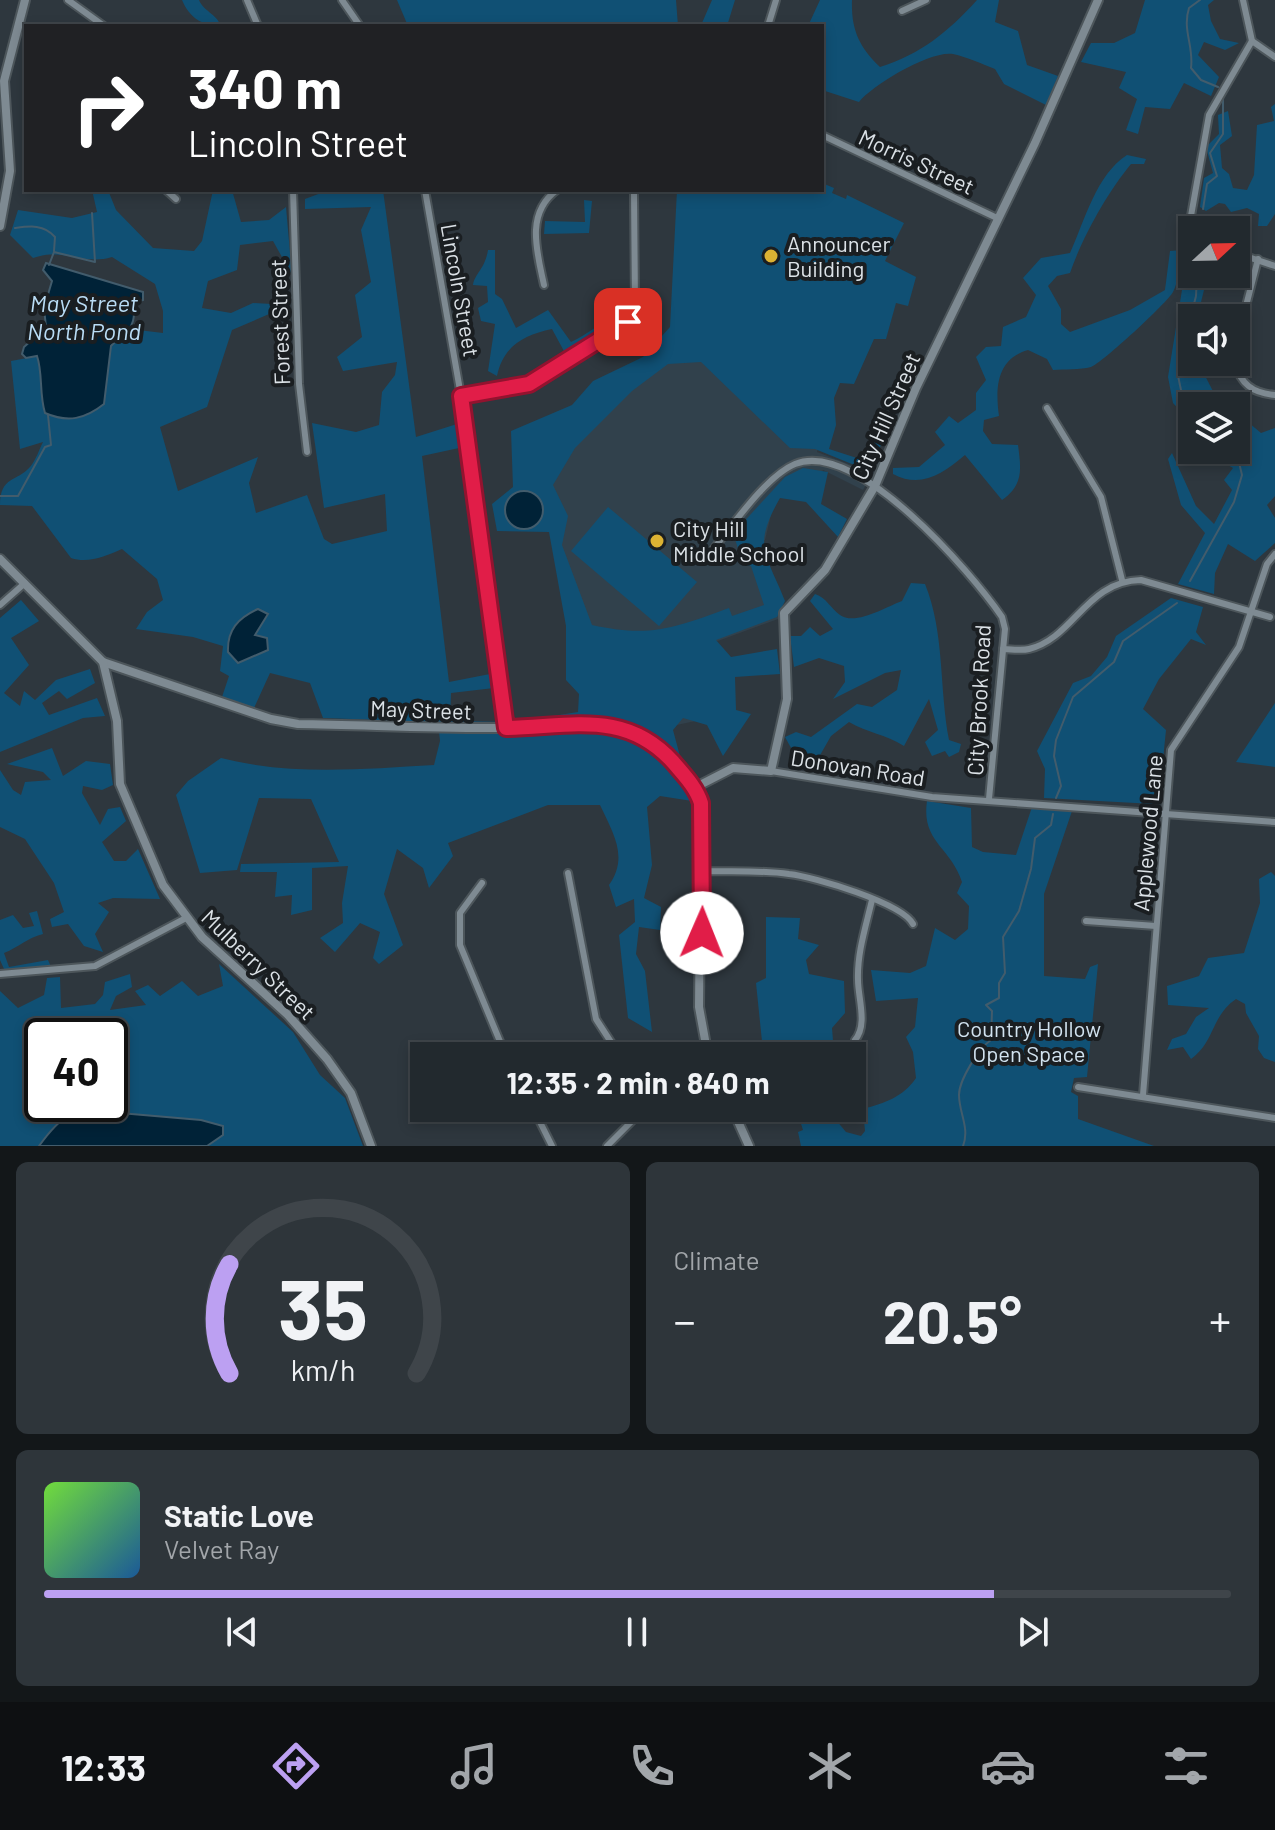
<!DOCTYPE html>
<meta charset="utf-8">
<style>
:root{--surface:#22292e;--page:#2e353a;--text:#f1f3f6;--muted:#a2a6aa;--line:#3f454a;--accent:#bca0f2}
body{margin:0;font-family:Barlow,sans-serif;background:var(--page);color:var(--text);height:100vh;display:flex;flex-direction:column;font-size:30px;white-space:nowrap}
*{box-sizing:border-box;margin:0}
p{font-size:26px;color:var(--muted)}
.icon{flex:none;width:44px;height:44px;fill:none;stroke:currentColor;stroke-width:2;stroke-linecap:round;stroke-linejoin:round}
.map{position:relative;height:1146px;overflow:hidden}
.details{display:flex;flex-direction:column;gap:16px;padding:16px;background:#131719;flex:1}
.details>*{flex:none}
.hud{position:absolute;left:24px;top:24px;width:800px;height:168px;border-radius:0px;box-shadow:0 4px 12px #0003,0 0 0 2px var(--line);background:#202124;color:#fff;overflow:hidden}
.needle{width:52px;rotate:68deg}
.tools{position:absolute;left:1178px;top:216px;display:grid;gap:16px}
.tools a{display:grid;place-items:center;width:72px;height:72px;border-radius:0px;background:var(--surface);box-shadow:0 4px 12px #0003,0 0 0 2px var(--line);font-size:40px}
.speed{position:absolute;left:24px;top:1018px;display:flex;gap:16px;font-size:40px;font-weight:700;text-align:center}
.speed>*{display:grid;place-content:center;width:104px;height:104px;border-radius:50%;background:var(--surface);box-shadow:0 4px 12px #0003,0 0 0 2px var(--line);line-height:1}
.speed .limit{border:4px solid #111;border-radius:12px;background:#fff;color:#111}
.pin{position:absolute;display:grid;place-items:center;width:68px;height:68px;color:#fff;margin:-34px;border-radius:16px;box-shadow:0 4px 12px #0006}
.me{position:absolute;width:88px;margin:-44px;rotate:1deg;stroke-linejoin:round;filter:drop-shadow(0 0 6px #0008)}
.turn{display:flex;align-items:center;gap:28px;height:168px;padding:0 32px;font-size:36px}
.turn .icon{width:104px;height:104px;stroke-width:2.5}
.turn b{display:block;font-size:56px;line-height:68px}
.big{font-size:60px;font-weight:700;line-height:1.1}
.details .tile{flex:1;display:flex;flex-direction:column;justify-content:center;gap:12px;min-width:0;padding:0 28px;border-radius:12px;background:var(--page)}
.details .dial{align-items:center;gap:0}
.dial svg{height:208px;overflow:visible;fill:none;stroke:var(--line);stroke-width:7;stroke-linecap:round;text-anchor:middle}
.dial text{fill:var(--text);stroke:none}
.song{display:flex;align-items:center;gap:24px}
.cover{width:96px;height:96px;border-radius:12px;background:linear-gradient(135deg,hsl(100 70% 55%),hsl(210 70% 35%))}
.played{height:8px;border-radius:4px;background:linear-gradient(90deg,var(--accent) 80%,var(--line) 80%)}
.keys{display:flex;justify-content:space-around;direction:ltr}
.heat{display:flex;justify-content:space-between;align-items:center;font-size:44px;direction:ltr}
.details .tiles{flex:1;display:grid;gap:16px;grid-template-columns:1fr 1fr}
.tile:last-child{grid-column:span 2}
.trip{position:absolute;left:410px;top:1042px;width:456px;height:80px;border-radius:0px;background:var(--surface);box-shadow:0 4px 12px #0003,0 0 0 2px var(--line);font-weight:700;line-height:80px;text-align:center}
.tab-bar{display:flex;height:128px;justify-content:space-around;align-items:center;background:#0e1012;color:var(--muted)}
.tab-bar .icon{width:56px;height:56px}
.tab-bar .current{color:var(--accent)}
.tab-bar b{font-size:36px;color:var(--text)}
.map>svg:first-child{display:block}
</style>
<div class="map">
<svg width="1275" height="1146" viewBox="0 0 1275 1146">
<rect width="100%" height="100%" fill="#2e373e"/>
<!-- built -->
<path fill="#31414c" d="M691 351 837 386 817 452 872 473 863 490 823 470 807 500 776 494 765 540 756 542 783 600 778 619 715 642 705 719 648 731 608 718 536 460 606 380Z"/>
<!-- green -->
<g fill="#105074" fill-rule="evenodd">
<path d="M182 0H199C204 12 216 13 221 26 202 26 189 17 182 0Z"/>
<path d="M397 0H676L678 26H408Z"/>
<path d="M712 0H735L727 26H682L702 23Z"/>
<path d="M820 0H852C851 29 859 47 880 67 921 54 948 32 977 0H999L995 22 1018 31 1027 65 1058 76 1046 105 1004 84 995 69C982 64 967 57 953 54 931 50 872 85 859 102L822 90V26H808Z"/>
<path d="M1145 0H1214L1208 5 1211 21 1220 39 1239 43 1225 50 1204 42 1198 55 1219 77 1211 96 1184 83 1170 109 1145 107 1138 134 1126 130 1137 99 1119 88 1126 72 1081 62 1091 43H1114L1135 33Z"/>
<path d="M1275 104V214L1267 226H1258L1259 214 1247 208 1231 212 1225 204 1219 203 1206 211 1200 207 1204 178 1213 173 1206 147 1219 134 1218 115 1228 111 1232 136 1220 145 1222 168 1229 174 1233 188 1247 190 1254 175 1257 125 1274 121 1271 107Z"/>
<path d="M1127 155 1146 159 1144 164H1131C1107 193 1082 238 1070 273L1057 276 1048 286 1061 309V324L1070 332 1130 310 1165 290 1170 251 1182 250C1179 263 1179 281 1173 292 1168 302 1101 364 1091 367 1080 370 1065 369 1053 370L1047 359 1028 350C997 359 995 387 999 416L984 420 983 431 992 444 1018 445C1021 468 1024 485 1002 500L965 455C942 474 921 489 893 474V468L919 467 945 445 935 432 949 416 958 423 976 410V393L986 380 976 357 986 347 1001 346 1003 327 1026 317 1036 295 1023 278 1041 258 1070 253C1085 220 1096 175 1127 155Z"/>
<path d="M822 183 834 188 832 193 846 199 847 195 904 223 885 261 916 277 908 306 896 303 886 339H874L854 384 840 383 834 398 836 425 829 449 863 460 879 425 892 421 869 471 815 449 790 448 701 362 668 364 632 391 575 448 553 485 568 516 562 545 592 625C650 638 674 628 729 608L732 616 764 605 751 566 743 565 735 539 739 527 785 477 803 468 828 472 821 504 847 519 838 537 806 502 780 498C752 547 766 553 785 601L777 617 716 640 731 657 777 649 780 674 735 677 736 710 751 714 723 756 707 725 683 718 673 730 692 801 660 796 647 807 652 865 644 898 661 907 660 930 639 927 636 954 645 971 652 1032 628 1018 619 935 635 922 634 899 616 907 609 885C629 857 613 833 600 805H548L448 843 453 856 429 888 423 868 397 849 384 894 403 945 379 964 373 958 380 932 360 923 335 952 320 938 343 923 342 903 348 866 312 868V910L291 915 292 895 275 897 277 872H240L241 864 339 862 311 799 259 798 237 870 200 873 176 795 188 781 221 758C292 776 362 769 434 765L440 741 438 722 323 718 310 683 270 673 254 708 222 697 229 676 220 671 223 646 193 637 136 629 147 612 163 600 157 579 122 549C106 556 88 564 71 558L32 506 0 505C0 476 17 482 30 467 36 460 39 450 43 442L20 449 11 361 38 356 45 413 104 404 111 346 130 329 163 333V311L155 284 112 257C83 266 63 247 33 258L10 235 18 210 72 218 97 212 92 190H108L116 210 153 248 194 251 202 241 213 190H232L241 222 269 220 286 207 292 275 273 241 240 245 237 270 208 281 202 308 231 313 253 303 290 305 232 330 207 407 160 427 178 491 258 457 249 483 256 513 307 495 324 539 332 544 387 531 385 494 324 508 312 423 356 432 379 425 382 392 395 375 397 362 343 371 337 357 362 337 355 295 371 282 361 230 371 207 305 209V199L329 190H383L416 437 457 424 459 448 422 456 449 682 490 674 494 688 451 693 450 721 515 722 578 712 579 694 566 680V626L549 532 497 531 492 504 513 487 511 431 572 405 593 381 643 357 670 327 677 190H822Z"/>
<path d="M584 200 592 201 589 233 544 234 545 221 585 222Z"/>
<path d="M488 250H495V294L502 299 516 328 548 310 571 342C587 335 604 319 620 316L611 330 565 353 552 329C524 335 503 346 497 376L488 371 495 324 481 321 478 308 488 302 487 286 473 285C475 273 485 269 488 250Z"/>
<path d="M1192 255V274H1208L1197 318H1192V362H1198L1218 401 1226 406H1192V423L1173 403 1168 377 1186 265Z"/>
<path d="M1236 412 1261 433 1275 428V496L1267 505 1275 518V543L1255 561 1228 544 1215 573 1214 594 1178 584 1205 533 1181 505 1168 459 1172 453 1196 506 1214 524 1232 490 1224 480 1233 468 1219 460 1220 450H1236Z"/>
<path d="M608 507 697 582 659 626 571 551Z"/>
<path d="M911 583 925 584C945 633 939 688 949 740L961 744 959 752 949 757 945 751 932 756 925 742 938 730 929 699 904 746C885 734 868 733 849 722L831 736 819 757 822 768C803 769 793 752 785 737L796 732 811 737 857 704 872 707 897 690 901 670 885 673 833 699 845 682 844 666 819 658 794 667 790 636H801L810 627 820 636 833 629 810 601 815 594C827 598 830 608 840 615 855 626 886 607 902 601Z"/>
<path d="M1171 598 1203 607 1196 632 1206 645 1191 639 1159 679 1143 709 1166 730 1159 799 1154 804 1044 798 1045 769 1037 751 1073 683 1091 676 1107 657 1116 636Z"/>
<path d="M21 600 39 621 11 638 29 665 4 693 20 706 24 691 35 700 56 680 90 669 95 683 67 699 59 691 42 703 49 715 97 698 105 716 83 718 0 752V618Z"/>
<path d="M1275 703V767L1236 762Z"/>
<path d="M52 748 63 776 86 761 110 764 113 785 102 790 83 786 82 793 100 825 108 809 120 807 126 821 102 842 114 861H126L138 849 160 899 113 898 98 903 109 912 95 934 103 952 84 946 68 924 52 927 50 919 64 912 54 883 25 839 0 827V770L13 790 21 795 25 782 51 780 43 772 7 764Z"/>
<path d="M927 801 971 808 972 847 983 852 1016 855 1032 807 1072 811 1044 894V976L1085 979 1090 967 1098 964 1087 1077 1074 1078 1071 1092 1078 1096V1119L1154 1146H801L798 1132 803 1130 796 1108H826L846 1132 861 1136 865 1131 863 1109C885 1103 903 1097 916 1078L913 1052 906 1037 915 1027 918 998 876 1001 871 970 910 973 926 966 935 928 955 940 968 929 969 906 957 893 962 882C951 847 921 842 927 801Z"/>
<path d="M1271 872 1275 876V1062L1264 1058 1258 1049 1259 1036 1246 1013 1245 1004 1236 999C1211 1016 1215 1042 1191 1059L1183 1047 1167 1050 1172 1039 1186 1034 1196 1017 1209 1008 1168 1005 1167 986 1199 976 1208 958 1244 953 1260 903 1259 879Z"/>
<path d="M37 911 43 934C27 938 19 947 4 953L9 967 48 960 53 971 4 969 0 960V920L13 915 23 928 34 926 29 913Z"/>
<path d="M766 917 800 918 798 939 819 945 806 960 809 974 844 981 845 1013 832 1028 834 1053 830 1056H756L763 1051 756 983 766 978Z"/>
<path d="M219 964 293 1032 320 1075 345 1098 363 1146H0V991L18 1008 44 995 47 978 60 977 61 1008 95 1004 103 995 105 982 130 974 132 987 116 996 110 1010 146 1005 135 991 148 985 160 996 182 981 198 996 223 986ZM42 1036H110V1104H42Z"/>
</g>
<!-- water -->
<g fill="#002237" stroke="#425c6c" stroke-width="2">
<path d="M46 263 143 292V300L136 302C133 309 135 314 133 321 131 331 118 338 111 346L104 404C85 419 68 423 45 413 39 394 43 373 37 356L26 358 22 354 24 347 46 327 44 308 52 281 43 270Z"/>
<circle cx="524" cy="510" r="19"/>
<path d="M258 609 268 614 255 635 267 638 268 650 238 663 228 652C227 630 238 618 258 609Z"/>
<path d="M120 1113 201 1120 223 1126V1135L207 1146H39C68 1106 72 1114 120 1113Z"/>
</g>
<g fill="none" stroke-linecap="round" stroke-linejoin="round">
<!-- stream -->
<g stroke="#425c6c" stroke-width="2">
<path d="M1200 0 1189 8C1182 30 1194 46 1191 68L1201 80 1218 87"/>
<path d="M1203 209 1207 184 1217 176 1210 153 1223 134V99"/>
<path d="M15 228C30 226 44 224 55 237L54 251"/>
<path d="M49 265 54 252 95 262 92 213"/>
<path d="M1192 410 1181 390 1177 371 1196 296 1197 274"/>
<path d="M0 496H18L45 447 51 445 48 415"/>
<path d="M1190 581 1234 502 1242 475 1236 450"/>
<path d="M1056 798 1061 786 1054 756 1056 740 1073 697 1114 662 1123 641 1177 603"/>
<path d="M963 1146C970 1128 959 1113 959 1095 959 1080 979 1048 991 1040L992 1011 986 1005 999 998V983L1005 973 1003 937 1019 911 1031 869 1035 838 1051 825 1053 814"/>
</g>
<defs>
<g id="minor">
<path d="M68 0 104 26"/>
<path d="M247 0 258 26"/>
<path d="M342 0 360 26"/>
<path d="M1243 0 1252 41 1275 57"/>
<path d="M902 11 926 0"/>
<path d="M768 26 776 0"/>
<path d="M822 135 997 218"/>
<path d="M166 190 176 199"/>
<path d="M293 190 299 384 307 452"/>
<path d="M425 190 461 396 506 728"/>
<path d="M1236 253 1275 266"/>
<path d="M1184 255 1209 115 1252 41"/>
<path d="M544 285C537 252 525 213 557 190"/>
<path d="M1236 345 1258 259"/>
<path d="M1234 362C1241 384 1252 393 1275 395"/>
<path d="M461 396 529 384 628 322 635 306 634 190"/>
<path d="M1047 408 1101 497 1122 580"/>
<path d="M707 557C729 531 764 477 795 464 857 439 971 572 1002 617L1005 629 989 799"/>
<path d="M0 605 25 583"/>
<path d="M1003 649C1011 649 1021 651 1029 649 1074 638 1086 581 1141 580L1270 617"/>
<path d="M771 771 932 797 1275 822"/>
<path d="M703 871C731 872 761 870 789 874 815 877 902 903 913 924"/>
<path d="M568 873 596 1019 620 1056"/>
<path d="M482 883 460 913V945L506 1056"/>
<path d="M1086 921 1156 926"/>
<path d="M0 974 95 966 186 918"/>
<path d="M855 1040C868 1025 858 998 858 980 857 953 866 926 872 900"/>
<path d="M691 1056 704 1047"/>
<path d="M1078 1087 1275 1118"/>
<path d="M1143 1095 1171 750 1239 647 1267 564 1275 554"/>
<path d="M533 1108 552 1146"/>
<path d="M607 1146 645 1108"/>
</g>
<g id="tertiary">
<path d="M0 226 10 171 4 81 25 0"/>
<path d="M0 559 103 662 271 719 298 724C368 725 438 729 507 728 547 728 591 717 629 730 658 740 692 774 701 803L699 1007 708 1056"/>
<path d="M103 662 117 721 120 784 163 885 202 937 288 1015 327 1059 351 1093 371 1146"/>
<path d="M694 788 733 768 771 771 787 699 784 613 825 570 875 486 916 388 1035 143 1098 0"/>
<path d="M732 1108 749 1146"/>
</g>
</defs>
<!-- minor casing -->
<use href="#minor" stroke="#4d565b" stroke-width="10"/>
<!-- tertiary casing -->
<use href="#tertiary" stroke="#4d565b" stroke-width="12"/>
<!-- minor -->
<use href="#minor" stroke="#7e8a92" stroke-width="6"/>
<!-- tertiary -->
<use href="#tertiary" stroke="#7e8a92" stroke-width="8"/>
</g>
<g fill="none" stroke-linecap="round" stroke-linejoin="round">
<defs>
<path id="route" d="M628 322 529 384 461 396 506 728C570 727 625 709 673 762 684 775 696 787 701 803L702 933"/>
</defs>
<!-- route casing -->
<use href="#route" stroke="#92132f" stroke-width="20"/>
<!-- route -->
<use href="#route" stroke="#e11d48" stroke-width="14"/>
</g>
<!-- markers -->
<g fill="#dcb233" stroke="#1a1e21" stroke-width="3">
<circle cx="771" cy="256" r="8"/>
<circle cx="657" cy="541" r="8"/>
</g>
<g text-anchor="middle" dominant-baseline="central" stroke-width="8" stroke-linejoin="round" paint-order="stroke">
<!-- street labels -->
<g font-size="22" fill="#dce2e7" stroke="#1a1e21">
<text transform="translate(917 161) rotate(25)">Morris Street</text>
<text transform="translate(461 290) rotate(80)">Lincoln Street</text>
<text transform="translate(279 322) rotate(-92)">Forest Street</text>
<text transform="translate(885 416) rotate(-66)">City Hill Street</text>
<text transform="translate(978 700) rotate(-87)">City Brook Road</text>
<text transform="translate(421 709) rotate(2)">May Street</text>
<text transform="translate(858 767) rotate(9)">Donovan Road</text>
<text transform="translate(1147 833) rotate(-85)">Applewood Lane</text>
<text transform="translate(259 964) rotate(44)">Mulberry Street</text>
</g>
<!-- poi labels -->
<g font-size="22" fill="#dce2e7" stroke="#1a1e21" text-anchor="start">
<text x="787" y="243">Announcer<tspan x="787" dy="25">Building</tspan></text>
<text x="673" y="528">City Hill<tspan x="673" dy="25">Middle School</tspan></text>
</g>
<!-- park labels -->
<g font-size="22" fill="#d2e3f0" stroke="#1a1e21">
<text x="1029" y="1028">Country Hollow<tspan x="1029" dy="25">Open Space</tspan></text>
</g>
<!-- water labels -->
<g font-size="24" font-style="italic" fill="#b9dcf5" stroke="#1a1e21">
<text x="84" y="302">May Street<tspan x="84" dy="28">North Pond</tspan></text>
</g>
</g>
</svg>
<div class="tools">
<a><svg class="needle" viewBox="-14 -14 28 28"><path d="M0-13l5 13h-10z" fill="#e53935"/><path d="M0 13l5-13h-10z" fill="#a2a6aa"/></svg></a>
<a><svg class="icon" aria-label="sound" viewBox="0 0 24 24"><path d="M4 9h4l5-4v14l-5-4H4zM17 9q2 3 0 6"/></svg></a>
<a><svg class="icon" aria-label="layers" viewBox="0 0 24 24"><path d="M12 4l9 5-9 5-9-5zM3 14l9 5 9-5"/></svg></a>
</div>
<div class="speed"><div class="limit">40</div></div>
<div class="pin" style="left:628px;top:322px;background:#d93025"><svg class="icon" aria-label="arrive" viewBox="0 0 24 24"><path d="M6 21V4h12l-3 4 3 4H6"/></svg></div>
<svg class="me" style="left:702px;top:933px" viewBox="-20 -20 40 40"><circle r="19" fill="#fff"/><path d="M0-13L10 11 0 6-10 11z" fill="#e11d48"/></svg>
<div class="trip">12:35 · 2 min · 840 m</div>
<div class="hud">
<div class="turn"><svg class="icon" aria-label="right" viewBox="0 0 24 24"><path d="M7 20v-9h11M14 6l5 5-5 5"/></svg><div><b>340 m</b>Lincoln Street</div></div>
</div>
</div>
<section class="details">
<div class="tiles">
<div class="tile dial"><svg viewBox="0 0 100 80">
<path d="M14 69A42 42 0 1 1 86 69"/>
<path d="M14 69A42 42 0 0 1 14 27" stroke="#bca0f2"/>
<text x="50" y="56" font-size="32" font-weight="700">35</text>
<text x="50" y="72" font-size="11">km/h</text>
</svg></div>
<div class="tile"><p>Climate</p>
<div class="heat"><a>−</a><b class="big">20.5°</b><a>+</a></div>
</div>
<div class="tile">
<div class="song"><i class="cover"></i><div><b>Static Love</b><p>Velvet Ray</p></div></div>
<div class="played"></div>
<div class="keys"><svg class="icon" aria-label="previous" viewBox="0 0 24 24"><path d="M18 5L8 12l10 7zM5 5v14"/></svg><svg class="icon" aria-label="pause" viewBox="0 0 24 24"><path d="M8 5v14M16 5v14"/></svg><svg class="icon" aria-label="next" viewBox="0 0 24 24"><path d="M6 5l10 7-10 7zM19 5v14"/></svg></div>
</div>
</div>
</section>
<nav class="tab-bar">
<b>12:33</b>
<svg class="icon current" aria-label="directions" viewBox="0 0 24 24"><path d="M12 3l9 9-9 9-9-9zM9 14v-3h6M13 9l2 2-2 2"/></svg>
<svg class="icon" aria-label="music" viewBox="0 0 24 24"><path d="M9 18V5l10-2v13"/><circle cx="6" cy="18" r="3"/><circle cx="16" cy="16" r="3"/></svg>
<svg class="icon" aria-label="phone" viewBox="0 0 24 24"><path d="M5 4h4l2 5-3 2q2 4 5 5l2-3 5 2v4C11 20 4 13 5 4z"/></svg>
<svg class="icon" aria-label="climate" viewBox="0 0 24 24"><path d="M12 3v18M4 7l16 10M4 17L20 7"/></svg>
<svg class="icon" aria-label="car" viewBox="0 0 24 24"><path d="M5 17H2v-5l4-1 3-4h7l3 4 3 1v5h-3M9 17h6M6 11h13"/><circle cx="7" cy="17" r="2"/><circle cx="17" cy="17" r="2"/></svg>
<svg class="icon" aria-label="filters" viewBox="0 0 24 24"><path d="M4 7h16M4 17h16"/><circle cx="9" cy="7" r="2"/><circle cx="15" cy="17" r="2"/></svg>
</nav>
